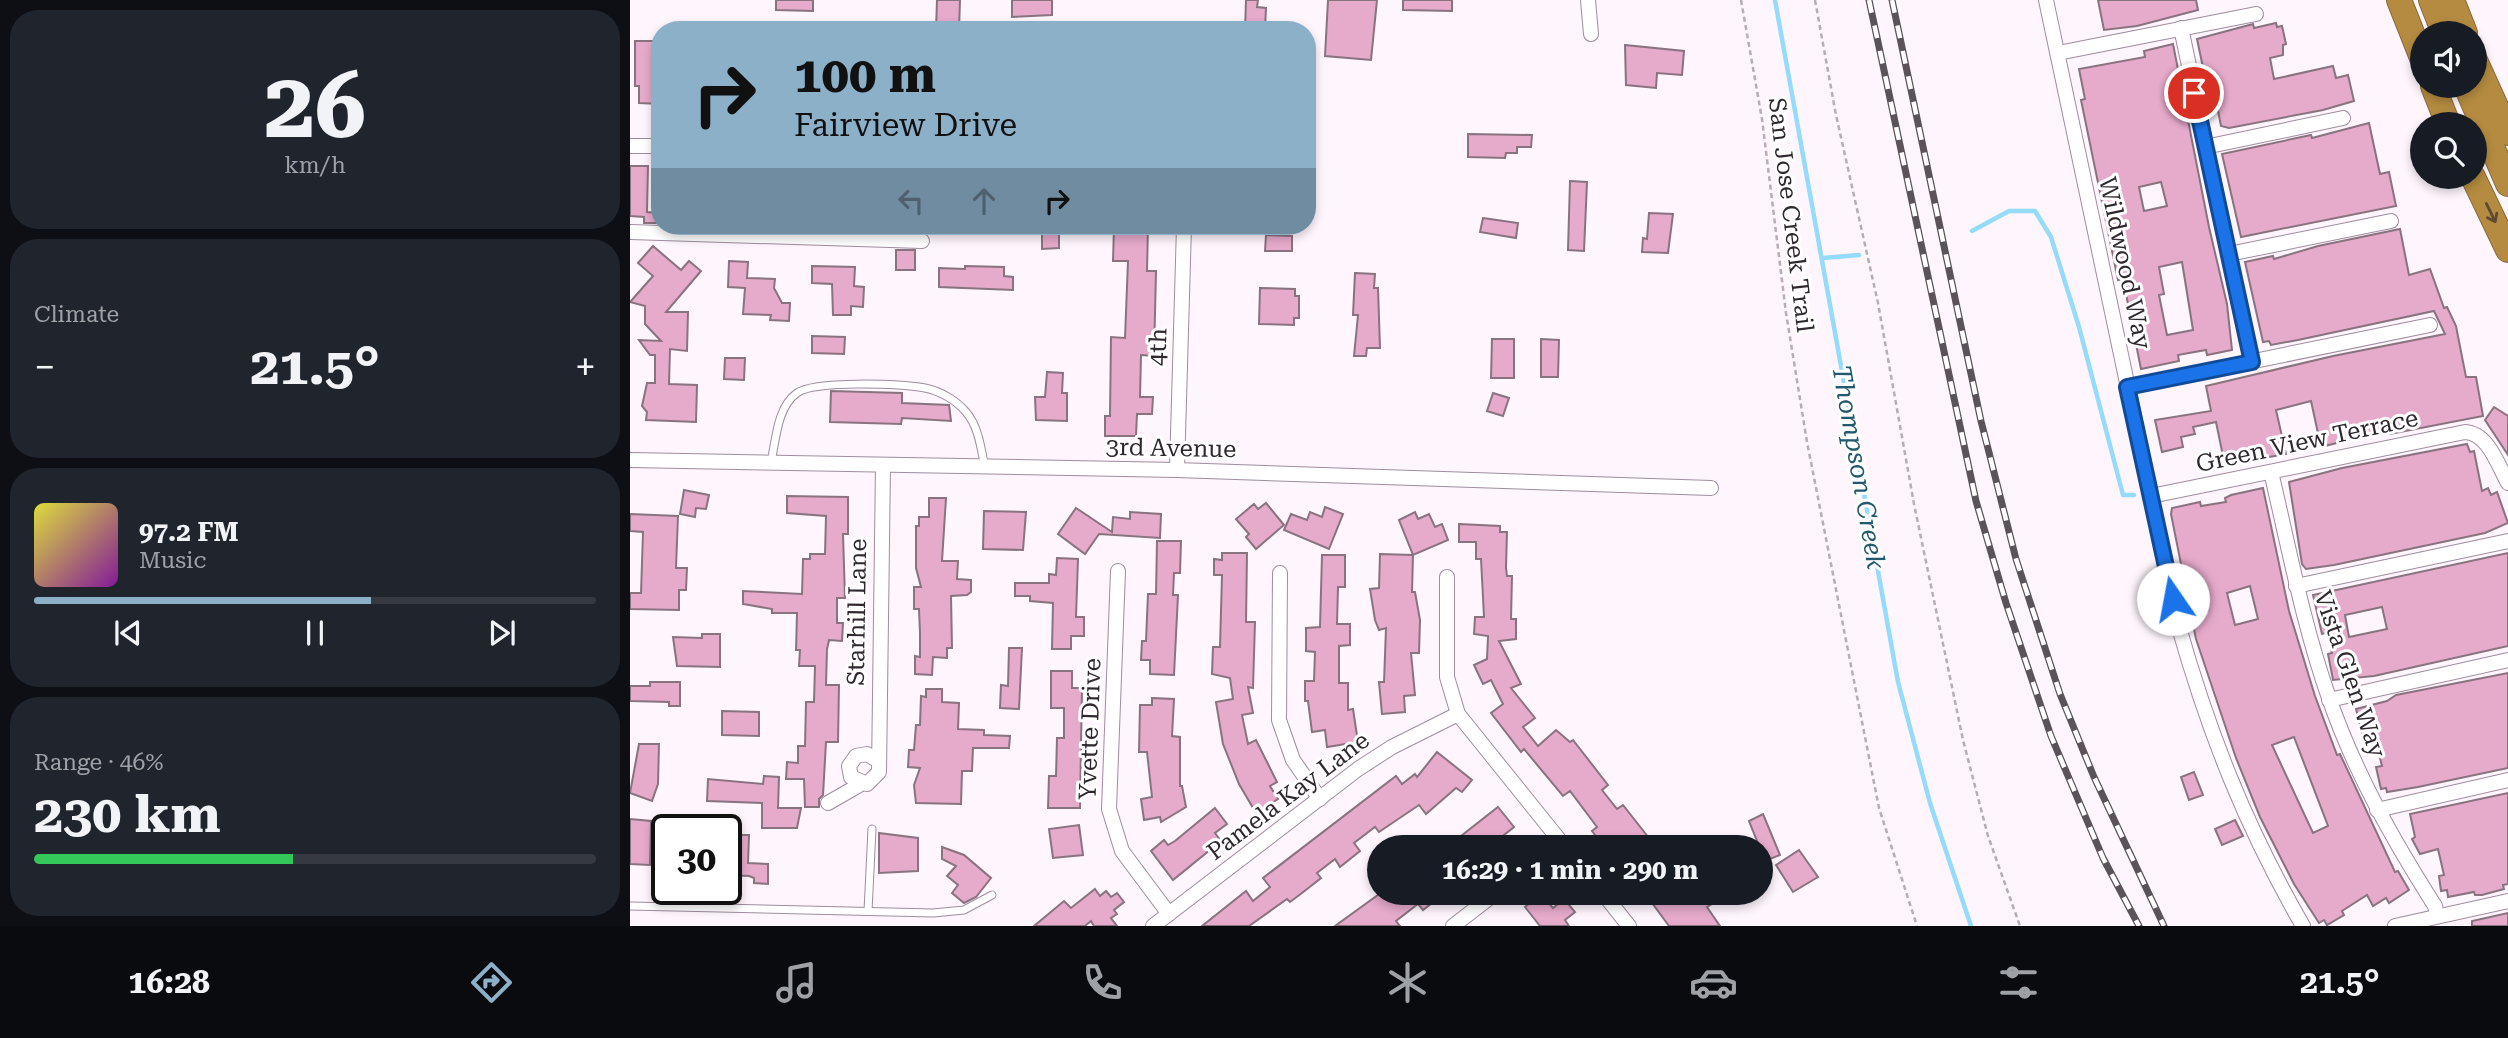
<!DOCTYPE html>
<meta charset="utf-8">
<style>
:root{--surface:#171b24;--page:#20242c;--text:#f1f3f6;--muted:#9ea1a6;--line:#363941;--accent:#8db0c9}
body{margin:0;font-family:"Roboto Serif",serif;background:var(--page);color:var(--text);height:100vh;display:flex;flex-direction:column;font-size:26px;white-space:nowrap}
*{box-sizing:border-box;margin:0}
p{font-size:23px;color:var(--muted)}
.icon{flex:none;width:38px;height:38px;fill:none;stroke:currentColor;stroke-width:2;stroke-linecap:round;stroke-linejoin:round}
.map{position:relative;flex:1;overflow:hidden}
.details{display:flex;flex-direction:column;gap:10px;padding:10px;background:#0d0f14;width:630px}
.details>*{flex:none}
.top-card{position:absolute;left:21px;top:21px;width:665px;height:214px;border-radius:28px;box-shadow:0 4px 10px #0003;background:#8db0c9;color:#111;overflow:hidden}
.buttons{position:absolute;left:1780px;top:21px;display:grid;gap:14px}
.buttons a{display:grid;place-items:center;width:77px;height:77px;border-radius:50%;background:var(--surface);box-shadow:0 4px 10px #0003;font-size:35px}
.speed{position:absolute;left:21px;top:814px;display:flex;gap:14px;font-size:35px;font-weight:700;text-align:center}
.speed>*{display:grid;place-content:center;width:91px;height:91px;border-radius:50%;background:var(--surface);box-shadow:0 4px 10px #0003;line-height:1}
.speed .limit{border:4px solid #111;border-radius:10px;background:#fff;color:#111}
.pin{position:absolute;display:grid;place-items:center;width:60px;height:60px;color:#fff;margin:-30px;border:4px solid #fff;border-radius:50%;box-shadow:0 2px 7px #0007}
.me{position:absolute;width:77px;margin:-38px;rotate:348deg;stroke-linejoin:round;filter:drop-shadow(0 0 5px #0008)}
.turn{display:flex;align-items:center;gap:24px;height:147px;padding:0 28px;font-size:32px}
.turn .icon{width:91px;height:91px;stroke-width:2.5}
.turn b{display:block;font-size:49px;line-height:60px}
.lanes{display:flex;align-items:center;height:66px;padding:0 28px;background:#0003;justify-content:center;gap:35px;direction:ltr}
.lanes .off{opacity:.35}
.big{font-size:52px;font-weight:700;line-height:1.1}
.details .widget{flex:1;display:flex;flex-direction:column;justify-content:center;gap:10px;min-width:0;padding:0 24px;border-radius:28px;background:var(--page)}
.details .dial{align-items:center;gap:0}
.dial b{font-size:91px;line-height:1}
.song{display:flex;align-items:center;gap:21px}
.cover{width:84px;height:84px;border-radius:10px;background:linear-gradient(135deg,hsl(60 70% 55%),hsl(290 70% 35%))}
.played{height:7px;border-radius:4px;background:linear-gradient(90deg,var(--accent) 60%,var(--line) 60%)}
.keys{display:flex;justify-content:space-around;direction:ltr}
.heat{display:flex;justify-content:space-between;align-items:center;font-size:38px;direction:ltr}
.charge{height:10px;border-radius:5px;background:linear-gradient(90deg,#34c759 46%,var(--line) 0)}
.trip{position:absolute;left:737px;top:835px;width:406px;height:70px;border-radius:35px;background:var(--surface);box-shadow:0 4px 10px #0003;font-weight:700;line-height:70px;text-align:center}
.tab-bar{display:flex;height:112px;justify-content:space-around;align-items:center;background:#090b0e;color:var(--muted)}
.tab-bar .icon{width:49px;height:49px}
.tab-bar .active{color:var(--accent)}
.tab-bar b{font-size:32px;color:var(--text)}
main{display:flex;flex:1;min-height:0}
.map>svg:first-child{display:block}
</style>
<main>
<section class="details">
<div class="widget dial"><b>26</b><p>km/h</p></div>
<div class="widget"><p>Climate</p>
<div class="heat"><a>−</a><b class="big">21.5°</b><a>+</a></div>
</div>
<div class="widget">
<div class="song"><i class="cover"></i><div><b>97.2 FM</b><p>Music</p></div></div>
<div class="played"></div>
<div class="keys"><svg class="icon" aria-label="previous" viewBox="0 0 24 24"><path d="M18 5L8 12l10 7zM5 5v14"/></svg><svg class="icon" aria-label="pause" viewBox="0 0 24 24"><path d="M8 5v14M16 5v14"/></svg><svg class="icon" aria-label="next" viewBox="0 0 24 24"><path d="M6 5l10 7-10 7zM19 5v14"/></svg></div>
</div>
<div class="widget"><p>Range · 46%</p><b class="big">230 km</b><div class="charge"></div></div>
</section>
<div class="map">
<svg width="1878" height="926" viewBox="0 0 1878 926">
<rect width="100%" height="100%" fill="#fef5fd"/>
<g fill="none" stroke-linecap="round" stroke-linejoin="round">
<!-- stream -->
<g stroke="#95dbfb" stroke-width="4.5">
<path d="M1145 0 1268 682 1300 803 1341 926"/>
<path d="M1342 231 1379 211H1405L1421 237 1449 327 1493 495H1504"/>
<path d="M1193 258 1229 255"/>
</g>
</g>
<!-- building -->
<g fill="#e6aacb" stroke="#89737f" stroke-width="2" fill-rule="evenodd">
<path d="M146 0H183V11L146 10Z"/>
<path d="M307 0H330L329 30H306Z"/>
<path d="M382 0H422V15L382 17Z"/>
<path d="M616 0H628L627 7 636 8 635 30H615Z"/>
<path d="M698 0H747L741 60 695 56Z"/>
<path d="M773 0H822V11L773 10Z"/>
<path d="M1468 0H1566L1568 10 1507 26 1474 30Z"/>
<path d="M1646 23 1647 27 1652 26 1656 44 1653 45V55L1640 58 1644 79 1703 66 1706 78 1718 75 1724 101 1693 110 1599 128 1591 126 1586 101 1592 100 1586 75 1575 77 1567 39 1623 24 1624 28Z"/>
<path d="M5 41H30V104L9 103V86H5Z"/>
<path d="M1543 44 1579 227 1597 304 1602 350 1577 355 1576 350 1559 353 1548 355 1549 361 1511 369 1493 279 1488 280 1451 100 1455 99 1449 69 1515 57 1514 51ZM1531 182 1537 206 1514 211 1509 187ZM1552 262 1563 330 1537 335 1529 295 1534 294 1529 267Z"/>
<path d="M995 45 1054 51 1052 75 1027 73 1026 88 996 85Z"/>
<path d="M1739 123 1750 174 1759 172 1766 206 1611 237 1592 154 1681 135 1682 138Z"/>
<path d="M838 134 902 135 901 147H887V153H876L875 158 838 157Z"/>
<path d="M0 166H18L17 212 29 213V223H14V217L0 216Z"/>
<path d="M940 181 957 182 954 251 938 250Z"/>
<path d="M1019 213 1043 214 1038 253 1012 252 1013 238 1017 239Z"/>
<path d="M853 218 888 223 886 238 850 232Z"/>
<path d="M412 226H429V248L412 249Z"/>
<path d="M484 226H518L517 271H526L524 356 511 355 510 397H523L522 414H507L506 436H475V416H480L481 337 495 338 498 261H483Z"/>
<path d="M1770 229 1779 275 1800 269 1814 308 1817 307 1826 326 1836 377H1846L1853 416 1760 434 1754 431 1691 447 1681 401 1646 410 1656 454 1600 464V460L1594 461 1586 422 1563 427 1565 434 1551 437 1553 447 1532 452 1525 420 1581 411 1576 386 1703 356 1815 334 1804 311 1668 340 1641 345 1639 341 1633 342 1615 262 1643 256 1644 259 1688 246Z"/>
<path d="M636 235 662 236V251H635Z"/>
<path d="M23 246 51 270 59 261 71 271 36 312H58L57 351 40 349 39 384 67 385 66 422 16 420 17 412 12 406 17 383H25V355H20L9 340 31 341 15 324V306L0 302 23 276 8 263Z"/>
<rect x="266" y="250" width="19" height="20"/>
<path d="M99 261 118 262 117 278 145 279 144 288 152 303H160L159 321 140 320 141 315 113 314 115 288 98 287Z"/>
<path d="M182 266 225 267 224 286 234 287 233 307 221 306V315H203L202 284 182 283Z"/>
<path d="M335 266 374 267V276L383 277V290L309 287V268L335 269Z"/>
<path d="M725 273 745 274 744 288H748L750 348H737L736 356H724L728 315H723Z"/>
<path d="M630 288 665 289V296H669V318H664V325L629 324Z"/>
<path d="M182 336 215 337 214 354 182 353Z"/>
<path d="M862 339H884V378H861Z"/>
<path d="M911 339 929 340 928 377H911Z"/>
<path d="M95 358H115L114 380 94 379Z"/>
<path d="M417 372 433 373 432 393H437V421L406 420 405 397H415Z"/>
<path d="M201 391 272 393V403L319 405 321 421 272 418 271 424 200 422Z"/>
<path d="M863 393 879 398 873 416 857 411Z"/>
<path d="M1864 407 1878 416V455L1855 420Z"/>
<path d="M1837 444 1840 452 1844 451 1852 491 1858 488 1861 495 1867 492 1878 523 1855 533 1704 565 1676 569 1672 564 1659 482 1712 468Z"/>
<path d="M1633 488 1659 611 1685 696 1707 755 1710 754 1765 872 1768 871 1779 890 1759 903 1756 898 1743 906 1737 895 1712 911 1714 915 1697 925 1694 920 1689 923 1664 884 1630 817 1606 758 1566 639 1541 514 1542 508 1570 502 1571 506 1596 502 1595 498 1601 495ZM1620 586 1628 619 1605 625 1597 593ZM1664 737 1698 826 1683 833 1642 745Z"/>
<path d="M54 490 79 495 76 509 66 508 65 517 50 514Z"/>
<path d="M157 496 218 497V534H213L215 598H207V623H213L212 641 199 640 197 649 196 685H209L208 742H196L193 795 189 799V807H175L174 779H156L157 762 168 763V746H175L176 702H184L185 666H169L170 650H166L167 613H142V609L113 604V591L172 594 173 559H180V554H195L196 516 157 513Z"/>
<path d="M299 498H316L312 561H328L327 579 341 580V592L337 595 321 596 322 648H317V658L303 657 302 675 285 674V656L290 657V633L289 609H284V587H291L286 568V526H289V517H299Z"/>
<path d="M636 503 654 525 626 549 616 537 619 534 606 519 624 504 628 509Z"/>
<path d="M695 507 713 514 699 549 654 530 661 514 677 520 680 512 692 517Z"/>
<path d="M446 508 482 532 483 517 500 519V512L531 514 530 538 469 534 455 554 428 534Z"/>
<path d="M354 511 396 512 393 550 353 549Z"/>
<path d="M785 512 788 519 799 514 805 527 812 524 818 540 783 555 769 520Z"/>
<path d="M0 514 48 516 46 568H57L56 590H49V610L0 609V593H11L13 532 0 531Z"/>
<path d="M829 524 870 526V532H877L876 568 877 576H882L881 619H886V639L869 641 891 684 881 688 905 718 893 727 908 746 926 730 940 742 943 740 978 785 972 790 987 809 993 805 1026 847H974L962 831 967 827 940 791 933 796 894 749 891 752 861 713 873 704 861 680 853 684 844 665 857 659 858 636 844 634 845 617H854L851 559H846V542H829Z"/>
<path d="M527 541H551L550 573H544L543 595H548L544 675 520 674V660H511L512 641H516L518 594H526Z"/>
<path d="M592 553H617L616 622H625L623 688 618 687 623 713 612 715 618 744 626 740 647 782 640 786 648 799 626 813 609 784 593 744 586 702 603 699 600 678 582 674 583 647H590L592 575H584V559L592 560Z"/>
<path d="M1878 553V646L1744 676 1703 680 1698 654 1702 653 1698 632 1692 634 1683 595ZM1752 607 1757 629 1719 637 1715 615Z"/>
<path d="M750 554 783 555 782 592H785L790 620 789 653H781L785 695 774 696 775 712 752 714 749 682H754L756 628 749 630 745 620 740 589 749 588Z"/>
<path d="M692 555H715V587H708L707 624H720V645L709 646V683H718V710L723 709 728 742 697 747 695 730 682 732 678 701H675V681H684L685 652 676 651V628L690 627Z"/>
<path d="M427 558 448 559 446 617H454V636H441V649H422L423 603 400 601V596H385V583H419V574L426 575Z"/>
<path d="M72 634H90V667L47 666 43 637 72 638Z"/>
<path d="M379 648H392L389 709 370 708 371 685 378 686Z"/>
<path d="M421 671H442V688H452L450 808H418L419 776H426L427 738H434V708H421Z"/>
<path d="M1878 673V768L1788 787 1757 792 1756 788 1751 789 1746 767 1752 766 1746 742 1735 744 1726 709 1757 701 1766 695Z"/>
<path d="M20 682H50V706H39V702L0 701V686H20Z"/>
<path d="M296 689H312V702L329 703 328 729 354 730V735L380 736 379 748H343L342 771H332L331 804 286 803 284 785 290 768 278 767 279 750H284L286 725H290L291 696 296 697Z"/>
<path d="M522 698 544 699 542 736 550 737V786H552L556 807 531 822 530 817 514 820 511 799 522 797 517 752H509L510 705H522Z"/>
<path d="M92 711 129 712V736L92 735Z"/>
<path d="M9 744H29L28 784 22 801 0 793Z"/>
<path d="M807 752 842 780 832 792 826 788 796 814 789 805 749 832 745 827 724 843 730 851 710 867 705 859 687 873 691 878 672 893 660 902 657 899 619 926H572L616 891 623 901 640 887 633 878 766 776 772 784 785 774 787 777Z"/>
<path d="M1564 772 1573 795 1559 800 1551 777Z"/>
<path d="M134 776 149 777 148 808H171L167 828H132V803L77 801 78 779 133 784Z"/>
<path d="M1878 793V884L1873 885 1874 889 1852 895H1845L1844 892 1818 897 1817 890 1811 891 1809 876 1814 875 1808 849 1790 854 1782 839 1785 837 1780 814Z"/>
<path d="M868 807 884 827 869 839 875 847H817Z"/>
<path d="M585 808 597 824 585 833 591 841 543 880 521 851 534 840 538 845 545 841Z"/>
<path d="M1133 814 1150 855 1135 861 1119 821Z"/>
<path d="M0 819 21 821 20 865 0 864Z"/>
<path d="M1605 820 1613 836 1592 845 1585 829Z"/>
<path d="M449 825 453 855 423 858 419 829Z"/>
<path d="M249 833 288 838V871L249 873Z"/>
<path d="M98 835H119L118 863 138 864V884L124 883V878L119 876 96 875Z"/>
<path d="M312 847 334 855 361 878 346 897 334 903 322 893 328 885 317 876 326 866 312 859Z"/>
<path d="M1169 850 1188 877 1163 892 1146 865Z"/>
<path d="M465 889 470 896 476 891 481 897 487 893 494 902 484 910 487 914 481 918 487 926H464L461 921 455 926H404L434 901 441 908Z"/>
<path d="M752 892H816L793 910 788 904 766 921 770 926H705Z"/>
<path d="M1014 892H1074L1082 904 1077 907 1090 926H1039Z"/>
<path d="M911 894 923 908 934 899 945 912 935 920 939 926H910L895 907Z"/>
<path d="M1878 913V926H1842V921Z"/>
</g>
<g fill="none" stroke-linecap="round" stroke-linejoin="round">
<defs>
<g id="lane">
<path d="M141 462C146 440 147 407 167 393 185 380 271 384 295 388 310 391 326 400 336 412 349 427 351 449 355 468"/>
<path d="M0 906 303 913 334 910 362 895"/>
<path d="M238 911 242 829"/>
</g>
<g id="street">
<path d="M958 0 961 34"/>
<path d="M1416 0 1548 624C1579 734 1616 827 1673 926"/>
<path d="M1551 28 1622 362"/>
<path d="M1428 53 1626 14"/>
<path d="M0 146H30"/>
<path d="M1575 147 1713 118"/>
<path d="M0 232 292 241"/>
<path d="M1599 254 1761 221"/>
<path d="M1497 387 1800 325"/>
<path d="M0 460 547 470 1081 488"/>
<path d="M547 470 554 226"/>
<path d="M1641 472C1659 548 1673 624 1699 698 1725 773 1763 840 1805 906L1807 916"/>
<path d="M1521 496 1835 432C1858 433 1868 465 1878 483"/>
<path d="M488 571 479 809 492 851 539 914"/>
<path d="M650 573 649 720 663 760 690 799"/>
<path d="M817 577V677L828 714 935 847"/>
<path d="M1666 586 1878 541"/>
<path d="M1699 700 1878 660"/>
<path d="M247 760 237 754 226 756 219 766 221 777 237 784 249 772 253 465"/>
<path d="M198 803 231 784"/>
<path d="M1747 810 1878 780"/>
<path d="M972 892 999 926"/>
<path d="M523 926 728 769 762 747 828 714"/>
<path d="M823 926 867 892"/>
<path d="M1765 926 1878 901"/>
</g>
<g id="highway">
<path d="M1769 0 1792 58"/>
<path d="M1801 0 1814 33"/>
<path d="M1822 0 1835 33"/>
<path d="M1844 58 1878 133"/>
<path d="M1803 86 1818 124"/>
<path d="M1836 86 1878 184"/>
<path d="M1843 177 1878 250"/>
</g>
</defs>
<!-- lane casing -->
<use href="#lane" stroke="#9f8d9e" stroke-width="9"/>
<!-- street casing -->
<use href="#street" stroke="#9f8d9e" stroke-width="16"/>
<!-- highway casing -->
<use href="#highway" stroke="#85683a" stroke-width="26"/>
<!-- path -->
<g stroke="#b6aeb6" stroke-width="2.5" stroke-dasharray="5 3.5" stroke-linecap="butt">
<path d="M1111 0 1132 119 1156 313 1177 442 1249 808 1287 926"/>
<path d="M1185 0 1206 115 1248 303 1284 504 1333 740 1358 836 1390 926"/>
</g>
<!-- lane -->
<use href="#lane" stroke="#fff" stroke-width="7"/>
<!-- street -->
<use href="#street" stroke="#fff" stroke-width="14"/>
<!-- highway -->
<use href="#highway" stroke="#b48b40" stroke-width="24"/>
<defs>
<g id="rail">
<path d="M1239 0 1346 501 1376 603 1421 736 1473 858 1509 926"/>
<path d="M1262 0 1351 421 1386 559 1430 694 1464 777 1534 926"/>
</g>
</defs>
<!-- rail casing -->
<use href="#rail" stroke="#5a535a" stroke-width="7"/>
<!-- rail -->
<use href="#rail" stroke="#fff" stroke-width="4.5" stroke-dasharray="13" stroke-linecap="butt"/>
</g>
<!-- one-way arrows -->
<defs><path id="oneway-shaft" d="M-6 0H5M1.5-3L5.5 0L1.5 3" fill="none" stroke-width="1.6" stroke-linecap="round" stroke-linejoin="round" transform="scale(1.75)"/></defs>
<use stroke="#5e4b35" href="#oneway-shaft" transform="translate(1861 213) rotate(64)"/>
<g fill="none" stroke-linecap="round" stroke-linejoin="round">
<defs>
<path id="route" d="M1543 599 1497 387 1622 362 1564 93"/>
</defs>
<!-- route casing -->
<use href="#route" stroke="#114b97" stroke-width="18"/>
<!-- route -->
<use href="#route" stroke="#1a73e8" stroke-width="12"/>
</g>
<g text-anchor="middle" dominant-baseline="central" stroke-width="6" stroke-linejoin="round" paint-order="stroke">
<!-- street labels -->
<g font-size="24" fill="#2f282f" stroke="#fff">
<text transform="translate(1161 215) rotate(83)">San Jose Creek Trail</text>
<text transform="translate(1495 263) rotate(78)">Wildwood Way</text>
<text transform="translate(528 347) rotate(-88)">4th</text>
<text transform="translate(1677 441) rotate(-12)">Green View Terrace</text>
<text transform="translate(541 448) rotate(1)">3rd Avenue</text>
<text transform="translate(227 612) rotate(-89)">Starhill Lane</text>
<text transform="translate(1720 674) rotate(71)">Vista Glen Way</text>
<text transform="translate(460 729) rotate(-88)">Yvette Drive</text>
<text transform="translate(658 796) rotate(-37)">Pamela Kay Lane</text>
</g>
<!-- water labels -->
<g font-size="26" font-style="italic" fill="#22596f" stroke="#fff">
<text transform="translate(1229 467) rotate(80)">Thompson Creek</text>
</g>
</g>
</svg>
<div class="buttons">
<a><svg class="icon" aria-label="sound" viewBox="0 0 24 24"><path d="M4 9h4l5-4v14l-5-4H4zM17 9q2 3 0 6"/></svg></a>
<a><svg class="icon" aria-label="search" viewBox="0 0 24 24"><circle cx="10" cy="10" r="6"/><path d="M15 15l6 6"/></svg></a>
</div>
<div class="speed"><div class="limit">30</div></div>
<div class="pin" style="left:1564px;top:93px;background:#d93025"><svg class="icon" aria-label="arrive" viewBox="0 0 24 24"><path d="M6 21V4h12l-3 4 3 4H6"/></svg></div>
<svg class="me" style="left:1543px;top:599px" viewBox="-20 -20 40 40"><circle r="19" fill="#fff"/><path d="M0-13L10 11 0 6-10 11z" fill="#1a73e8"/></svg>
<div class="trip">16:29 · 1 min · 290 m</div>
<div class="top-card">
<div class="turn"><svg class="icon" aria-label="right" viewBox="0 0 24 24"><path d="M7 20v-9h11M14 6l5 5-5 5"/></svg><div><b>100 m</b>Fairview Drive</div></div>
<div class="lanes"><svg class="icon off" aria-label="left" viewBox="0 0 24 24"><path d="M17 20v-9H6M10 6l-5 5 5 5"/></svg><svg class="icon off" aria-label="ahead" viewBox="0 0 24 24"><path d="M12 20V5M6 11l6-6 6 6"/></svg><svg class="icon" aria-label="right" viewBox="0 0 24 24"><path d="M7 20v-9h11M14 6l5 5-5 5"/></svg></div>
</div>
</div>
</main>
<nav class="tab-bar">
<b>16:28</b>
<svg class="icon active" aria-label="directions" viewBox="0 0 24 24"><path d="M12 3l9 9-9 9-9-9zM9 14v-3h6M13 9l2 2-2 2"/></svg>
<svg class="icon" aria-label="music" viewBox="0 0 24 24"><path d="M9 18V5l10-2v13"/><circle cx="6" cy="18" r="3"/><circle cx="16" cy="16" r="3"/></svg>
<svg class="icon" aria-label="phone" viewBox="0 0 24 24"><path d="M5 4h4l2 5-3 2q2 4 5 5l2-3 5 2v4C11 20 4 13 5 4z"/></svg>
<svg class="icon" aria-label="climate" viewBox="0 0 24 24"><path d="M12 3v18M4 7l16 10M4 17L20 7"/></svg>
<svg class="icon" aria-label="car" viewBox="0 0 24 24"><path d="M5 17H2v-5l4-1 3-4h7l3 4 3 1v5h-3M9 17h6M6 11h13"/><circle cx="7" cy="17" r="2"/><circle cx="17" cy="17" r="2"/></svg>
<svg class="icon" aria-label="filters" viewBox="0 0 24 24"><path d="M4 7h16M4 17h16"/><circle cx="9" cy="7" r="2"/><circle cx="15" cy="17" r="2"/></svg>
<b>21.5°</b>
</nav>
